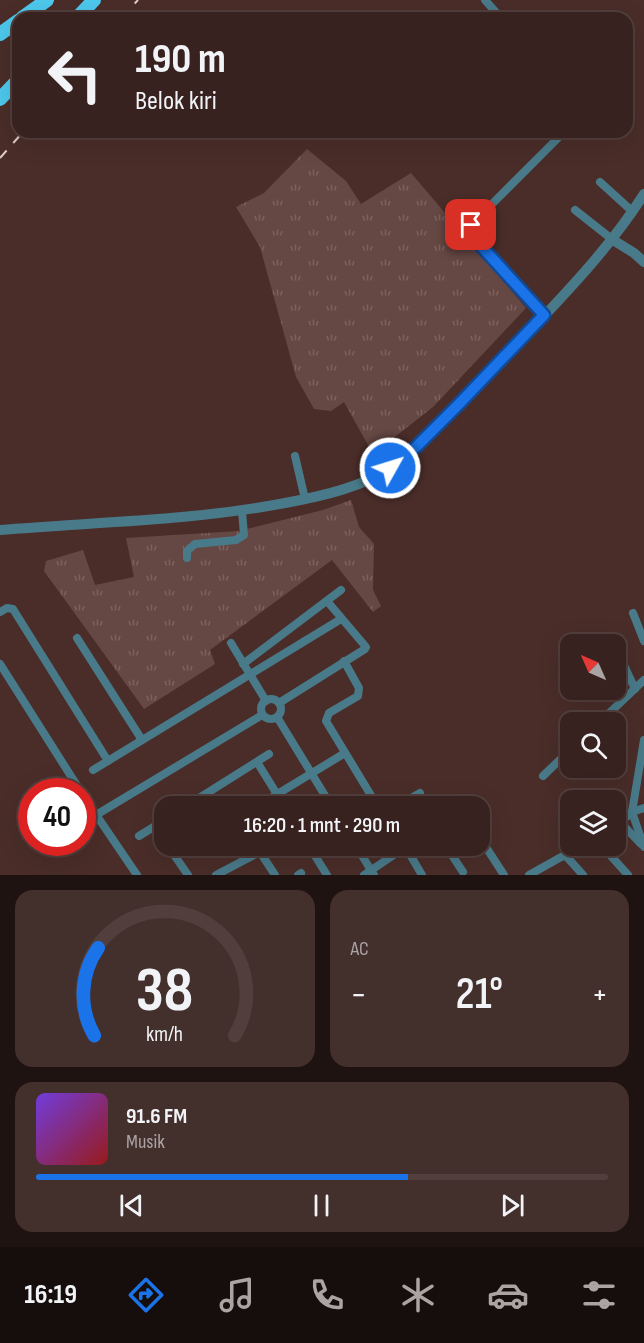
<!DOCTYPE html>
<html lang="id">
<meta charset="utf-8">
<style>
:root{--surface:#38221f;--page:#432f2c;--text:#f1f3f6;--muted:#aba4a4;--line:#523f3d;--accent:#1a73e8}
body{margin:0;font-family:"Sofia Sans Condensed",sans-serif;background:var(--page);color:var(--text);height:100vh;display:flex;flex-direction:column;font-size:22px;white-space:nowrap}
*{box-sizing:border-box;margin:0}
p{font-size:20px;color:var(--muted)}
.icon{flex:none;width:33px;height:33px;fill:none;stroke:currentColor;stroke-width:2;stroke-linecap:round;stroke-linejoin:round}
.map{position:relative;height:875px;overflow:hidden}
.side{display:flex;flex-direction:column;gap:15px;padding:15px;background:#1f1311;flex:1}
.side>*{flex:none}
.hud{position:absolute;left:12px;top:12px;width:621px;height:126px;border-radius:18px;box-shadow:0 6px 24px #0002,0 0 0 2px var(--line);background:#38221f;color:var(--text);overflow:hidden}
.needle{width:39px;rotate:315deg}
.buttons{position:absolute;left:560px;top:634px;display:grid;gap:12px}
.buttons a{display:grid;place-items:center;width:66px;height:66px;border-radius:12px;background:var(--surface);box-shadow:0 6px 24px #0002,0 0 0 2px var(--line);font-size:30px}
.speed{position:absolute;left:18px;top:778px;display:flex;gap:12px;font-size:30px;font-weight:700;text-align:center}
.speed>*{display:grid;place-content:center;width:78px;height:78px;border-radius:50%;background:var(--surface);box-shadow:0 6px 24px #0002,0 0 0 2px var(--line);line-height:1}
.speed .limit{border:9px solid #d22;background:#fff;color:#111}
.pin{position:absolute;display:grid;place-items:center;width:51px;height:51px;color:#fff;margin:-26px;border-radius:12px;box-shadow:0 3px 9px #0006}
.me{position:absolute;width:66px;margin:-33px;rotate:51deg;stroke-linejoin:round;filter:drop-shadow(0 0 4px #0008)}
.turn{display:flex;align-items:center;gap:21px;height:126px;padding:0 24px;font-size:27px}
.turn .icon{width:78px;height:78px;stroke-width:2.5}
.turn b{display:block;font-size:42px;line-height:51px}
.big{font-size:45px;font-weight:600;line-height:1.1}
.side .tile{flex:1;display:flex;flex-direction:column;justify-content:center;gap:9px;min-width:0;padding:0 21px;border-radius:18px;background:var(--page)}
.side .dial{align-items:center;gap:0}
.dial svg{height:156px;overflow:visible;fill:none;stroke:var(--line);stroke-width:7;stroke-linecap:round;text-anchor:middle}
.dial text{fill:var(--text);stroke:none}
.song{display:flex;align-items:center;gap:18px}
.cover{width:72px;height:72px;border-radius:9px;background:linear-gradient(135deg,hsl(260 70% 55%),hsl(0 70% 35%))}
.played{height:6px;border-radius:3px;background:linear-gradient(90deg,var(--accent) 65%,var(--line) 65%)}
.keys{display:flex;justify-content:space-around;direction:ltr}
.heat{display:flex;justify-content:space-between;align-items:center;font-size:33px;direction:ltr}
.side .tiles{flex:1;display:grid;gap:15px;grid-template-columns:1fr 1fr}
.tile:last-child{grid-column:span 2}
.trip{position:absolute;left:154px;top:796px;width:336px;height:60px;border-radius:18px;background:var(--surface);box-shadow:0 6px 24px #0002,0 0 0 2px var(--line);font-weight:600;line-height:60px;text-align:center}
.dock{display:flex;height:96px;justify-content:space-around;align-items:center;background:#160e0c;color:var(--muted)}
.dock .icon{width:42px;height:42px}
.dock .current{color:var(--accent)}
.dock b{font-size:27px;color:var(--text)}
.map>svg:first-child{display:block}
</style>
<div class="map">
<svg width="644" height="875" viewBox="0 0 644 875">
<defs>
<pattern id="grass-tufts" width="24" height="20" patternUnits="userSpaceOnUse" patternTransform="scale(1.5)"><rect width="24" height="20" fill="#654743"/><path d="M3 7l-1-3M5 7V3M7 7l1-3M15 17l-1-3M17 17v-4M19 17l1-3" fill="none" stroke="#7c615e"/></pattern>
</defs>
<rect width="100%" height="100%" fill="#4a2d29"/>
<!-- grass -->
<g fill="url(#grass-tufts)">
<path d="M307 149 346 181 361 204 411 173 526 308 433 407 373 454 344 402 331 411 314 409 296 377 260 247 236 207 264 193Z"/>
<path d="M351 500 359 527 374 544 373 590 381 606 373 612 332 560 210 650 215 664 144 709 44 571 46 561 83 550 95 585 134 577 126 538 239 531 323 510Z"/>
</g>
<g fill="none" stroke-linecap="round" stroke-linejoin="round">
<!-- minor -->
<g stroke="#497a89" stroke-width="8">
<path d="M485 0 501 18"/>
<path d="M600 182 633 212"/>
<path d="M575 210 613 240"/>
<path d="M544 315 469 230 471 225 564 132"/>
<path d="M295 456 305 499"/>
<path d="M187 558V551L195 544 236 540 244 535 242 511"/>
<path d="M0 612 7 608 13 609 108 761"/>
<path d="M633 613 644 641"/>
<path d="M77 638 142 740"/>
<path d="M231 643 266 701"/>
<path d="M615 646 635 689"/>
<path d="M344 661 359 688 358 696 329 713 326 721 378 807"/>
<path d="M0 664 81 792"/>
<path d="M243 664 341 590"/>
<circle cx="271" cy="709" r="10"/>
<path d="M279 703 365 649 366 647 327 601"/>
<path d="M277 717 332 807"/>
<path d="M599 723 644 680"/>
<path d="M644 740 632 812 644 847"/>
<path d="M257 762 285 807"/>
<path d="M93 770 341 619"/>
<path d="M543 776 570 750"/>
<path d="M82 794 137 875"/>
<path d="M185 807 269 754"/>
<path d="M256 807 345 753"/>
<path d="M396 807 420 793"/>
<path d="M96 815 262 715"/>
<path d="M620 822 641 844"/>
<path d="M155 826 165 841"/>
<path d="M615 827 632 812 644 808"/>
<path d="M139 836 165 820"/>
<path d="M480 838 504 875"/>
<path d="M168 846 188 875"/>
<path d="M309 846 327 875"/>
<path d="M356 846 374 875"/>
<path d="M405 846 422 875"/>
<path d="M446 846 463 872"/>
<path d="M602 846 628 875"/>
<path d="M175 856 191 846"/>
<path d="M216 875 258 853 262 855 275 875"/>
<path d="M298 875 301 873"/>
<path d="M364 875 407 846"/>
<path d="M529 875 563 856 567 857 583 875"/>
</g>
<!-- tertiary -->
<g stroke="#497a89" stroke-width="10">
<path d="M613 240 634 253 644 262"/>
<path d="M0 530C95 522 191 521 285 503 323 496 363 487 396 465 410 454 423 440 436 428 462 402 487 376 512 350 559 300 607 252 644 194"/>
</g>
<!-- trunk -->
<g stroke="#4dc8ec" stroke-width="14">
<path d="M22 18 47 0"/>
<path d="M77 18 94 0"/>
<path d="M0 34 18 21"/>
<path d="M0 99 18 80"/>
</g>
<!-- rail -->
<g stroke="#decac7" stroke-width="2" stroke-dasharray="10 10" stroke-linecap="butt">
<path d="M121 18 138 0"/>
<path d="M0 158 23 132"/>
</g>
</g>
<g fill="none" stroke-linecap="round" stroke-linejoin="round">
<defs>
<path id="route" d="M390 468 416 447 459 404 544 315 471 235 469 230 471 225"/>
</defs>
<!-- route casing -->
<use href="#route" stroke="#114b97" stroke-width="15"/>
<!-- route -->
<use href="#route" stroke="#1a73e8" stroke-width="10"/>
</g>
</svg>
<div class="buttons">
<a><svg class="needle" viewBox="-14 -14 28 28"><path d="M0-13l5 13h-10z" fill="#e53935"/><path d="M0 13l5-13h-10z" fill="#aba4a4"/></svg></a>
<a><svg class="icon" aria-label="search" viewBox="0 0 24 24"><circle cx="10" cy="10" r="6"/><path d="M15 15l6 6"/></svg></a>
<a><svg class="icon" aria-label="layers" viewBox="0 0 24 24"><path d="M12 4l9 5-9 5-9-5zM3 14l9 5 9-5"/></svg></a>
</div>
<div class="speed"><div class="limit">40</div></div>
<div class="pin" style="left:471px;top:225px;background:#d93025"><svg class="icon" aria-label="arrive" viewBox="0 0 24 24"><path d="M6 21V4h12l-3 4 3 4H6"/></svg></div>
<svg class="me" style="left:390px;top:468px" viewBox="-20 -20 40 40"><circle r="17" fill="#1a73e8" stroke="#fff" stroke-width="3"/><path d="M0-11L8 9 0 5-8 9z" fill="#fff"/></svg>
<div class="trip">16:20 · 1 mnt · 290 m</div>
<div class="hud">
<div class="turn"><svg class="icon" aria-label="left" viewBox="0 0 24 24"><path d="M17 20v-9H6M10 6l-5 5 5 5"/></svg><div><b>190 m</b>Belok kiri</div></div>
</div>
</div>
<section class="side">
<div class="tiles">
<div class="tile dial"><svg viewBox="0 0 100 80">
<path d="M14 69A42 42 0 1 1 86 69"/>
<path d="M14 69A42 42 0 0 1 16 24" stroke="#1a73e8"/>
<text x="50" y="56" font-size="32" font-weight="700">38</text>
<text x="50" y="72" font-size="11">km/h</text>
</svg></div>
<div class="tile"><p>AC</p>
<div class="heat"><a>−</a><b class="big">21°</b><a>+</a></div>
</div>
<div class="tile">
<div class="song"><i class="cover"></i><div><b>91.6 FM</b><p>Musik</p></div></div>
<div class="played"></div>
<div class="keys"><svg class="icon" aria-label="previous" viewBox="0 0 24 24"><path d="M18 5L8 12l10 7zM5 5v14"/></svg><svg class="icon" aria-label="pause" viewBox="0 0 24 24"><path d="M8 5v14M16 5v14"/></svg><svg class="icon" aria-label="next" viewBox="0 0 24 24"><path d="M6 5l10 7-10 7zM19 5v14"/></svg></div>
</div>
</div>
</section>
<nav class="dock">
<b>16:19</b>
<svg class="icon current" aria-label="directions" viewBox="0 0 24 24"><path d="M12 3l9 9-9 9-9-9zM9 14v-3h6M13 9l2 2-2 2"/></svg>
<svg class="icon" aria-label="music" viewBox="0 0 24 24"><path d="M9 18V5l10-2v13"/><circle cx="6" cy="18" r="3"/><circle cx="16" cy="16" r="3"/></svg>
<svg class="icon" aria-label="phone" viewBox="0 0 24 24"><path d="M5 4h4l2 5-3 2q2 4 5 5l2-3 5 2v4C11 20 4 13 5 4z"/></svg>
<svg class="icon" aria-label="climate" viewBox="0 0 24 24"><path d="M12 3v18M4 7l16 10M4 17L20 7"/></svg>
<svg class="icon" aria-label="car" viewBox="0 0 24 24"><path d="M5 17H2v-5l4-1 3-4h7l3 4 3 1v5h-3M9 17h6M6 11h13"/><circle cx="7" cy="17" r="2"/><circle cx="17" cy="17" r="2"/></svg>
<svg class="icon" aria-label="filters" viewBox="0 0 24 24"><path d="M4 7h16M4 17h16"/><circle cx="9" cy="7" r="2"/><circle cx="15" cy="17" r="2"/></svg>
</nav>
